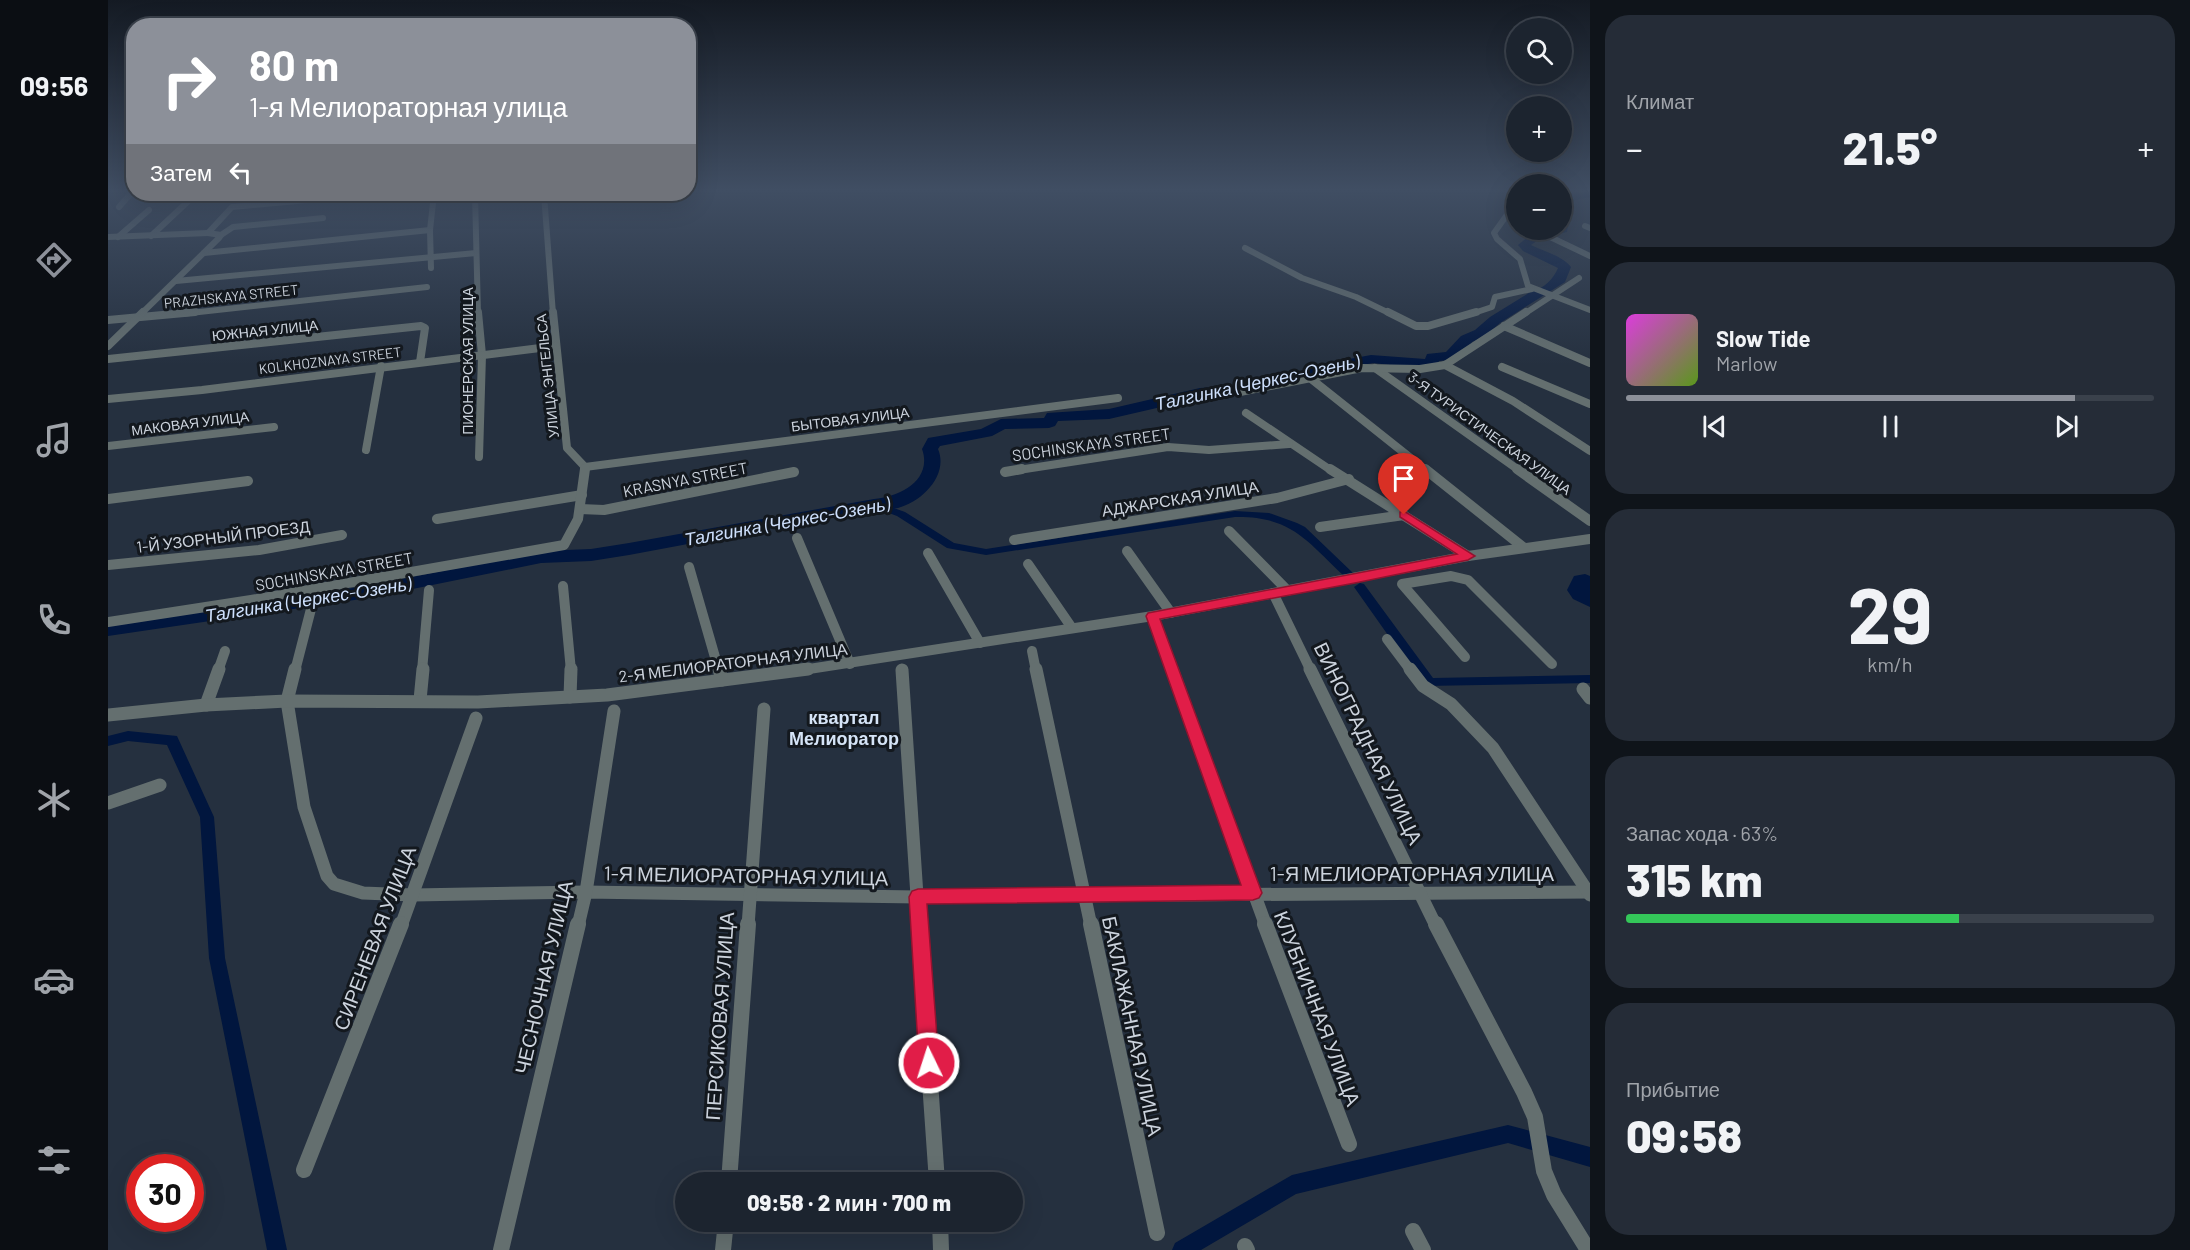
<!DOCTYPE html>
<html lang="ru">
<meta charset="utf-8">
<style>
:root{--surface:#1c242f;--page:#252c37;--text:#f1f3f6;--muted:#a0a4aa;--line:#3a414b;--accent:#8c9099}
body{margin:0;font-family:Barlow,sans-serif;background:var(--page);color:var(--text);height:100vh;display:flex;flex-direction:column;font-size:22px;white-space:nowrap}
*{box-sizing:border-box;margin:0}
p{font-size:20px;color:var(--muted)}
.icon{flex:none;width:33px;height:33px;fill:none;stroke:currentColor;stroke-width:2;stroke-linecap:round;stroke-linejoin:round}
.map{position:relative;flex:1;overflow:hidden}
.panel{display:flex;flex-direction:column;gap:15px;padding:15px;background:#0f141a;width:600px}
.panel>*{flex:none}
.top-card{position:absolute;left:18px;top:18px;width:570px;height:183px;border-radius:24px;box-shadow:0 6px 24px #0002,0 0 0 2px var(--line);background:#8c9099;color:#fff;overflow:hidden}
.fabs{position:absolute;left:1398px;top:18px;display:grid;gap:12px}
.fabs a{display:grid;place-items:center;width:66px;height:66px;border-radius:50%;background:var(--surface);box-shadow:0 6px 24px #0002,0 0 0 2px var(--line);font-size:30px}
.speed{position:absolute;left:18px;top:1154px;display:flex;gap:12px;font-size:30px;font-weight:700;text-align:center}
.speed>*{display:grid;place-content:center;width:78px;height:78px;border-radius:50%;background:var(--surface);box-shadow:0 6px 24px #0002,0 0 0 2px var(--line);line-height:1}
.speed .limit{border:9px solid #d22;background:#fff;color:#111}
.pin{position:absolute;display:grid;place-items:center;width:51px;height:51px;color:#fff;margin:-62px -26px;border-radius:50% 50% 50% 0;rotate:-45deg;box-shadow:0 0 6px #0007}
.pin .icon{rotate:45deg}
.me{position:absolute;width:66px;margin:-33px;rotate:356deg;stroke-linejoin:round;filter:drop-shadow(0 0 4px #0008)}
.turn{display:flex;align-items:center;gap:21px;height:126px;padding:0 24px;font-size:27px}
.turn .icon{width:78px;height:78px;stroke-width:2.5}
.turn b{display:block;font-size:42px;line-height:51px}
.then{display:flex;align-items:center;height:57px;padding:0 24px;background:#0003;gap:12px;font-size:22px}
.big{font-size:45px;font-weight:800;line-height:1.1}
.panel .widget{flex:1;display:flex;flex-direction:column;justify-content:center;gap:9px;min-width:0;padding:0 21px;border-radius:24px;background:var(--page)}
.panel .dial{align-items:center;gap:0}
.dial b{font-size:78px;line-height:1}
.song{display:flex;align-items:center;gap:18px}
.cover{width:72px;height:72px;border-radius:9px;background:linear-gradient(135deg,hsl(300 70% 55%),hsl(90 70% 35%))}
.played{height:6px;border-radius:3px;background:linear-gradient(90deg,var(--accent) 85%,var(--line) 85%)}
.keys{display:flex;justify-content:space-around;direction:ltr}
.heat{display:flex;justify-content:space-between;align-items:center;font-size:33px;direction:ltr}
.charge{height:9px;border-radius:4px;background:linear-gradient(90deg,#34c759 63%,var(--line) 0)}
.trip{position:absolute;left:567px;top:1172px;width:348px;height:60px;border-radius:30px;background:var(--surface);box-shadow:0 6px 24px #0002,0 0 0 2px var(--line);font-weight:800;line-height:60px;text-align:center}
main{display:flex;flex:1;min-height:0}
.menu{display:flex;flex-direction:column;width:108px;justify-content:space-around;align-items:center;background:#0b0e13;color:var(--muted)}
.menu .icon{width:42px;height:42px}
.menu .selected{color:var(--accent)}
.menu b{font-size:27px;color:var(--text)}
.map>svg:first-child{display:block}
</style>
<main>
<nav class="menu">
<b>09:56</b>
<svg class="icon selected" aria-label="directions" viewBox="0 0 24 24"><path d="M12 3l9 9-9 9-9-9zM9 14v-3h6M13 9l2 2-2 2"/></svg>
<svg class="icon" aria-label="music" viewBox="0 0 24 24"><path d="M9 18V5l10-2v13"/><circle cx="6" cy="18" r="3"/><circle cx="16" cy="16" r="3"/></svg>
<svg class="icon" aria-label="phone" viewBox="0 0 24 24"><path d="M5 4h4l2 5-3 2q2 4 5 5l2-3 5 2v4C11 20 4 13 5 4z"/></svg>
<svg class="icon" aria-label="climate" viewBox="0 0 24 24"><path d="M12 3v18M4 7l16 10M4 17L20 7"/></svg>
<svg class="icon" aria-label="car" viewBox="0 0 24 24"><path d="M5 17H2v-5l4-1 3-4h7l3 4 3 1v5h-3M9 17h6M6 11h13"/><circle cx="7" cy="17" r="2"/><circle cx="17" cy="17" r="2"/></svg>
<svg class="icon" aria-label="filters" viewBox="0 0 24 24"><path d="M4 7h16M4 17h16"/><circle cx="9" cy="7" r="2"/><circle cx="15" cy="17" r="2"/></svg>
</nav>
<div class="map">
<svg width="1482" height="1250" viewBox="0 0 1482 1250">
<rect width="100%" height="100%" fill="#25303f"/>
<!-- water -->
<path fill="#01163e" d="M1477 574 1482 576V607L1465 599 1459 590 1466 576Z"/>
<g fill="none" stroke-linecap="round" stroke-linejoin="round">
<!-- canal -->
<g fill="#01163e" fill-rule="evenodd">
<path d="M766 501 797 512 846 543 878 549 1127 511 1161 513 1189 523 1197 527 1245 573 1239 576 1235 575C1198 540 1183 516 1127 517L878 555 839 548 789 516 762 506 761 504 762 502Z"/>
<path d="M1252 583 1256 584 1325 678 1482 675V683L1316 686 1246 587Z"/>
<path d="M20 731 69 736 106 817 117 958 179 1250H159L101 958 92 817 59 745 20 741 0 746V736Z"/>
<path d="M1400 1125 1482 1147V1167L1400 1143 1188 1194 1093 1250H1064L1067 1243 1184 1175Z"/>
</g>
<!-- river -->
<g fill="#01163e" fill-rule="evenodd">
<path d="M1482 191V197L1463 201 1454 206 1455 196Z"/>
<path d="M1454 224 1460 227 1459 232 1433 238 1423 245C1437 252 1453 255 1463 267L1457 282 1392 323 1377 336 1364 342 1360 348 1352 353 1349 359 1331 361 1329 366 1309 368 1265 363 1213 373 1185 383 1145 388 1129 395 1092 398 1001 419 950 421 947 426 941 428 897 429 884 436 832 446 830 449C841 475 814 502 790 508 782 510 774 509 766 509L521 555 483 561 433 563 260 598 0 636V622L260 586 433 551 483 549 521 543 766 499C792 497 825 480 814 449L820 438 873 429 893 419 936 418 939 413 1001 409 1092 388 1126 386 1141 379 1185 374 1209 365 1263 355 1317 359 1319 354 1338 352 1353 336 1367 330 1382 317 1424 291C1436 289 1446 278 1450 268L1415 251 1410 245 1425 233 1454 230Z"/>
</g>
<!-- minor-far4 -->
<g stroke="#646f6f" stroke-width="6">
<path d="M367 194 370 314"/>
<path d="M436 194 445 314"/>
<path d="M11 207 26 190"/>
<path d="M1401 212 1386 233 1389 239 1412 259 1420 286 1482 310"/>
<path d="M1477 226 1482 228"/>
<path d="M113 235 125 227 215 218"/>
<path d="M1438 235 1482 256"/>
<path d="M43 236 88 194"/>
<path d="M0 237 100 233"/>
<path d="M10 237 41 210"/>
<path d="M1137 248 1194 278 1248 297 1283 314"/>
<path d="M96 253 322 230"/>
<path d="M323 268 322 230 326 194"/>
<path d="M68 281 368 253"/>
<path d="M33 314 111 238 113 235 100 233 124 207 264 194"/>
<path d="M73 314 319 287"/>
<path d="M1363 314 1384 307 1387 297 1424 289"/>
<path d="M1416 314 1471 278"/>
</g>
<!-- minor-far3 -->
<g stroke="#646f6f" stroke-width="8">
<path d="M370 312 374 355 371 457"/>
<path d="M445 312 459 448 477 467V471"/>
<path d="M1280 312 1308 326H1320L1368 312"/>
<path d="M0 320 87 312"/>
<path d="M1396 326 1482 363"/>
<path d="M0 346 35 312"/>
<path d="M0 359 313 326 317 328 312 362"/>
<path d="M1337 365 1405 401 1482 451"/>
<path d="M1394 367 1482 404"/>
<path d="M1267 368 1412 471"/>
<path d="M1202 378 1319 471"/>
<path d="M1132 392 1254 368 1312 369 1337 365 1418 312"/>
<path d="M0 399 94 390 448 346"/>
<path d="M1138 413 1224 471"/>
<path d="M0 446 166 427"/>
<path d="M258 450 273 366"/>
<path d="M477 467 1010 398"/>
<path d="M904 471 1060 447 1101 450 1181 444"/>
</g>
<!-- minor-far2 -->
<g stroke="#646f6f" stroke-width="10">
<path d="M1222 469 1360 556"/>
<path d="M1317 469 1415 547"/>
<path d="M1409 469 1482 521"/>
<path d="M897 472 914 469"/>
<path d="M0 499 140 481"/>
<path d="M472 509 496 510 686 472"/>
<path d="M329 519 474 495"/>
<path d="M1212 527 1296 515"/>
<path d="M1121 531 1180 591"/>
<path d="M689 538 742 664"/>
<path d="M906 540 1169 498 1241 479"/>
<path d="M1019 551 1063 613"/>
<path d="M820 553 872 643"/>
<path d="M920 564 964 628"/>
<path d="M0 565 151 550 234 535"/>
<path d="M581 567 611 671"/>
<path d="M455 586 463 671"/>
<path d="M1165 593 1203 671"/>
<path d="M1045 616 1065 671"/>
<path d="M0 622 143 600 456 545 470 519 477 469"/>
<path d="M1279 639 1303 671"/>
<path d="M924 651 928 671"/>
<path d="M1357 657 1294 584 1343 576 1360 580 1444 664"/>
<path d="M110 671 117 651"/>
<path d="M187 671 203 609"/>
<path d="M314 671 321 590"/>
<path d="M688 671 1045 616 1360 556 1482 539"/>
</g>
<!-- minor-far1 -->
<g stroke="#646f6f" stroke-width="13">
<path d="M187 669 179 701 196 807 219 876 226 884 255 893 305 895 478 892 810 897 1482 892"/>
<path d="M611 669 614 680"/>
<path d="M928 669 983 926"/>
<path d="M1064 669 1158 926"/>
<path d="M1202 669 1328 926"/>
<path d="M1302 669 1315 686 1343 704 1385 748 1482 895"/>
<path d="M794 670 811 926"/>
<path d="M1475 689 1482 698"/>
<path d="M462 697 463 669"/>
<path d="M312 700 315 669"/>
<path d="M98 705 111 669"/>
<path d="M0 715 98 705 179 701 370 702 499 695 700 669"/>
<path d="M0 803 52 785"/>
<path d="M293 926 368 718"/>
<path d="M470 926 478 892 506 711"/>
<path d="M640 926 656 709"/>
</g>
<!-- minor -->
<g stroke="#646f6f" stroke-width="16">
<path d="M811 924 829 1182"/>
<path d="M983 924 1049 1233"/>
<path d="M1157 924 1241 1144"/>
<path d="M1328 924 1416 1092 1427 1117 1436 1171 1446 1195 1480 1250"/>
<path d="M196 1170 293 924"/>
<path d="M621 1182 640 924"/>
<path d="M832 1221 833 1250"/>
<path d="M1305 1231 1315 1250"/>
<path d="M1137 1246 1139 1250"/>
<path d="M393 1250 470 924"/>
<path d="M615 1250 618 1221"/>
</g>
</g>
<!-- sky -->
<linearGradient id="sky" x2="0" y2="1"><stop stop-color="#141a23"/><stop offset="0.52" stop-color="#404e63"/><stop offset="1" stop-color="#404e63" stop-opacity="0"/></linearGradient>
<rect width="1482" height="365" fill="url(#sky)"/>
<!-- route -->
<path fill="#e11d48" stroke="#92132f" stroke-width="1.5" d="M1296 511 1367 556 1360 560 1247 583 1052 619 1154 893 1151 898 1145 900 819 904 831 1063 828 1070 821 1073 814 1070 811 1063 801 897 804 891 810 889 1133 885 1038 616 1040 613 1349 554 1292 517V512Z"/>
<g text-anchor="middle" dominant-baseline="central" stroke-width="6" stroke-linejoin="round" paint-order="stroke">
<!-- far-street labels -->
<g font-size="14" fill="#ccd3dd" stroke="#13181e">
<text transform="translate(123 296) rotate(-6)">PRAZHSKAYA STREET</text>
<text transform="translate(157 330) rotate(-6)">ЮЖНАЯ УЛИЦА</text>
<text transform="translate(222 360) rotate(-7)">KOLKHOZNAYA STREET</text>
<text transform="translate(359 361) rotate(-90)">ПИОНЕРСКАЯ УЛИЦА</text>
<text transform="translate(439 376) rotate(-96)">УЛИЦА ЭНГЕЛЬСА</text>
<text transform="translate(742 419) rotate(-7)">БЫТОВАЯ УЛИЦА</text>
<text transform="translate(82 423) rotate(-7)">МАКОВАЯ УЛИЦА</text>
<text transform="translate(1382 433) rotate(36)">3-Я ТУРИСТИЧЕСКАЯ УЛИЦА</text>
</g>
<!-- street labels -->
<g font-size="16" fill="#ccd3dd" stroke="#13181e">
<text transform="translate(983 444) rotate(-8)">SOCHINSKAYA STREET</text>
<text transform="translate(577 479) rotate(-11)">KRASNYA STREET</text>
<text transform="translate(1072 498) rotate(-9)">АДЖАРСКАЯ УЛИЦА</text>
<text transform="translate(115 536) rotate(-7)">1-Й УЗОРНЫЙ ПРОЕЗД</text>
<text transform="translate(226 571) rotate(-10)">SOCHINSKAYA STREET</text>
<text transform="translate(625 662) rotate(-7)">2-Я МЕЛИОРАТОРНАЯ УЛИЦА</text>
</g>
<!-- water labels -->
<g font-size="18" font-style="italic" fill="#cee0fd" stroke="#13181e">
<text transform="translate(1149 382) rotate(-12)">Талгинка (Черкес-Озень)</text>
<text transform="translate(679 521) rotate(-10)">Талгинка (Черкес-Озень)</text>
<text transform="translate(200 599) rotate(-9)">Талгинка (Черкес-Озень)</text>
</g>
<!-- neighbourhood labels -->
<g font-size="18" font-weight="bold" fill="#d5e4f7" stroke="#13181e">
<text x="736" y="717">квартал<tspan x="736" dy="21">Мелиоратор</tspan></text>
</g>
<!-- near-street labels -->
<g font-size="20" fill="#ccd3dd" stroke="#13181e">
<text transform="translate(1261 743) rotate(64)">ВИНОГРАДНАЯ УЛИЦА</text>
<text x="1304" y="873">1-Я МЕЛИОРАТОРНАЯ УЛИЦА</text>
<text transform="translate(638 875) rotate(1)">1-Я МЕЛИОРАТОРНАЯ УЛИЦА</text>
<text transform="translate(266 938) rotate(-69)">СИРЕНЕВАЯ УЛИЦА</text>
<text transform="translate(435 977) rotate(-77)">ЧЕСНОЧНАЯ УЛИЦА</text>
<text transform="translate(1210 1008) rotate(69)">КЛУБНИЧНАЯ УЛИЦА</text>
<text transform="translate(611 1016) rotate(-86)">ПЕРСИКОВАЯ УЛИЦА</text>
<text transform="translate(1025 1026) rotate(78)">БАКЛАЖАННАЯ УЛИЦА</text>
</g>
</g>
</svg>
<div class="fabs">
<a><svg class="icon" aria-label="search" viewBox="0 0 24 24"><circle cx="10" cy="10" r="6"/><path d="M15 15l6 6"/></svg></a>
<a>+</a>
<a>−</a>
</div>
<div class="speed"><div class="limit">30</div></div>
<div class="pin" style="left:1296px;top:515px;background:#d93025"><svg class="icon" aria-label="arrive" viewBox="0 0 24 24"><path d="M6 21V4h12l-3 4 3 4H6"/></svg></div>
<svg class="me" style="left:821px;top:1063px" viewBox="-20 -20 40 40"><circle r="17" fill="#e11d48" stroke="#fff" stroke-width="3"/><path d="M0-11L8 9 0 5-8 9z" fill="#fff"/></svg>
<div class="trip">09:58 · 2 мин · 700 m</div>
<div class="top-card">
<div class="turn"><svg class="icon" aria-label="right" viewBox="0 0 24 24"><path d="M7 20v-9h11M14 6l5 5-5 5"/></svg><div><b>80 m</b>1-я Мелиораторная улица</div></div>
<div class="then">Затем<svg class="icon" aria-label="left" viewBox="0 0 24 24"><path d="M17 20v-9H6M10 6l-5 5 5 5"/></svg></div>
</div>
</div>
<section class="panel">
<div class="widget"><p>Климат</p>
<div class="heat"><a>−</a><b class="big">21.5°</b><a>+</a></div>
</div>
<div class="widget">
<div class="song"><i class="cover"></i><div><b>Slow Tide</b><p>Marlow</p></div></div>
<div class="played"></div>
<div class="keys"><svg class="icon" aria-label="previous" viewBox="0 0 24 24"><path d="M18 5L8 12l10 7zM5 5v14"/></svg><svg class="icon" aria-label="pause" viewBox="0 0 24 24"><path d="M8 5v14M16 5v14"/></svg><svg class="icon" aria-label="next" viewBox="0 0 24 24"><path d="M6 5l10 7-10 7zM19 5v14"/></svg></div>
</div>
<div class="widget dial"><b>29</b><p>km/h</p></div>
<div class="widget"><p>Запас хода · 63%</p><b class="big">315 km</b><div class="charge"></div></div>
<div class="widget"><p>Прибытие</p><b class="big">09:58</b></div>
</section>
</main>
